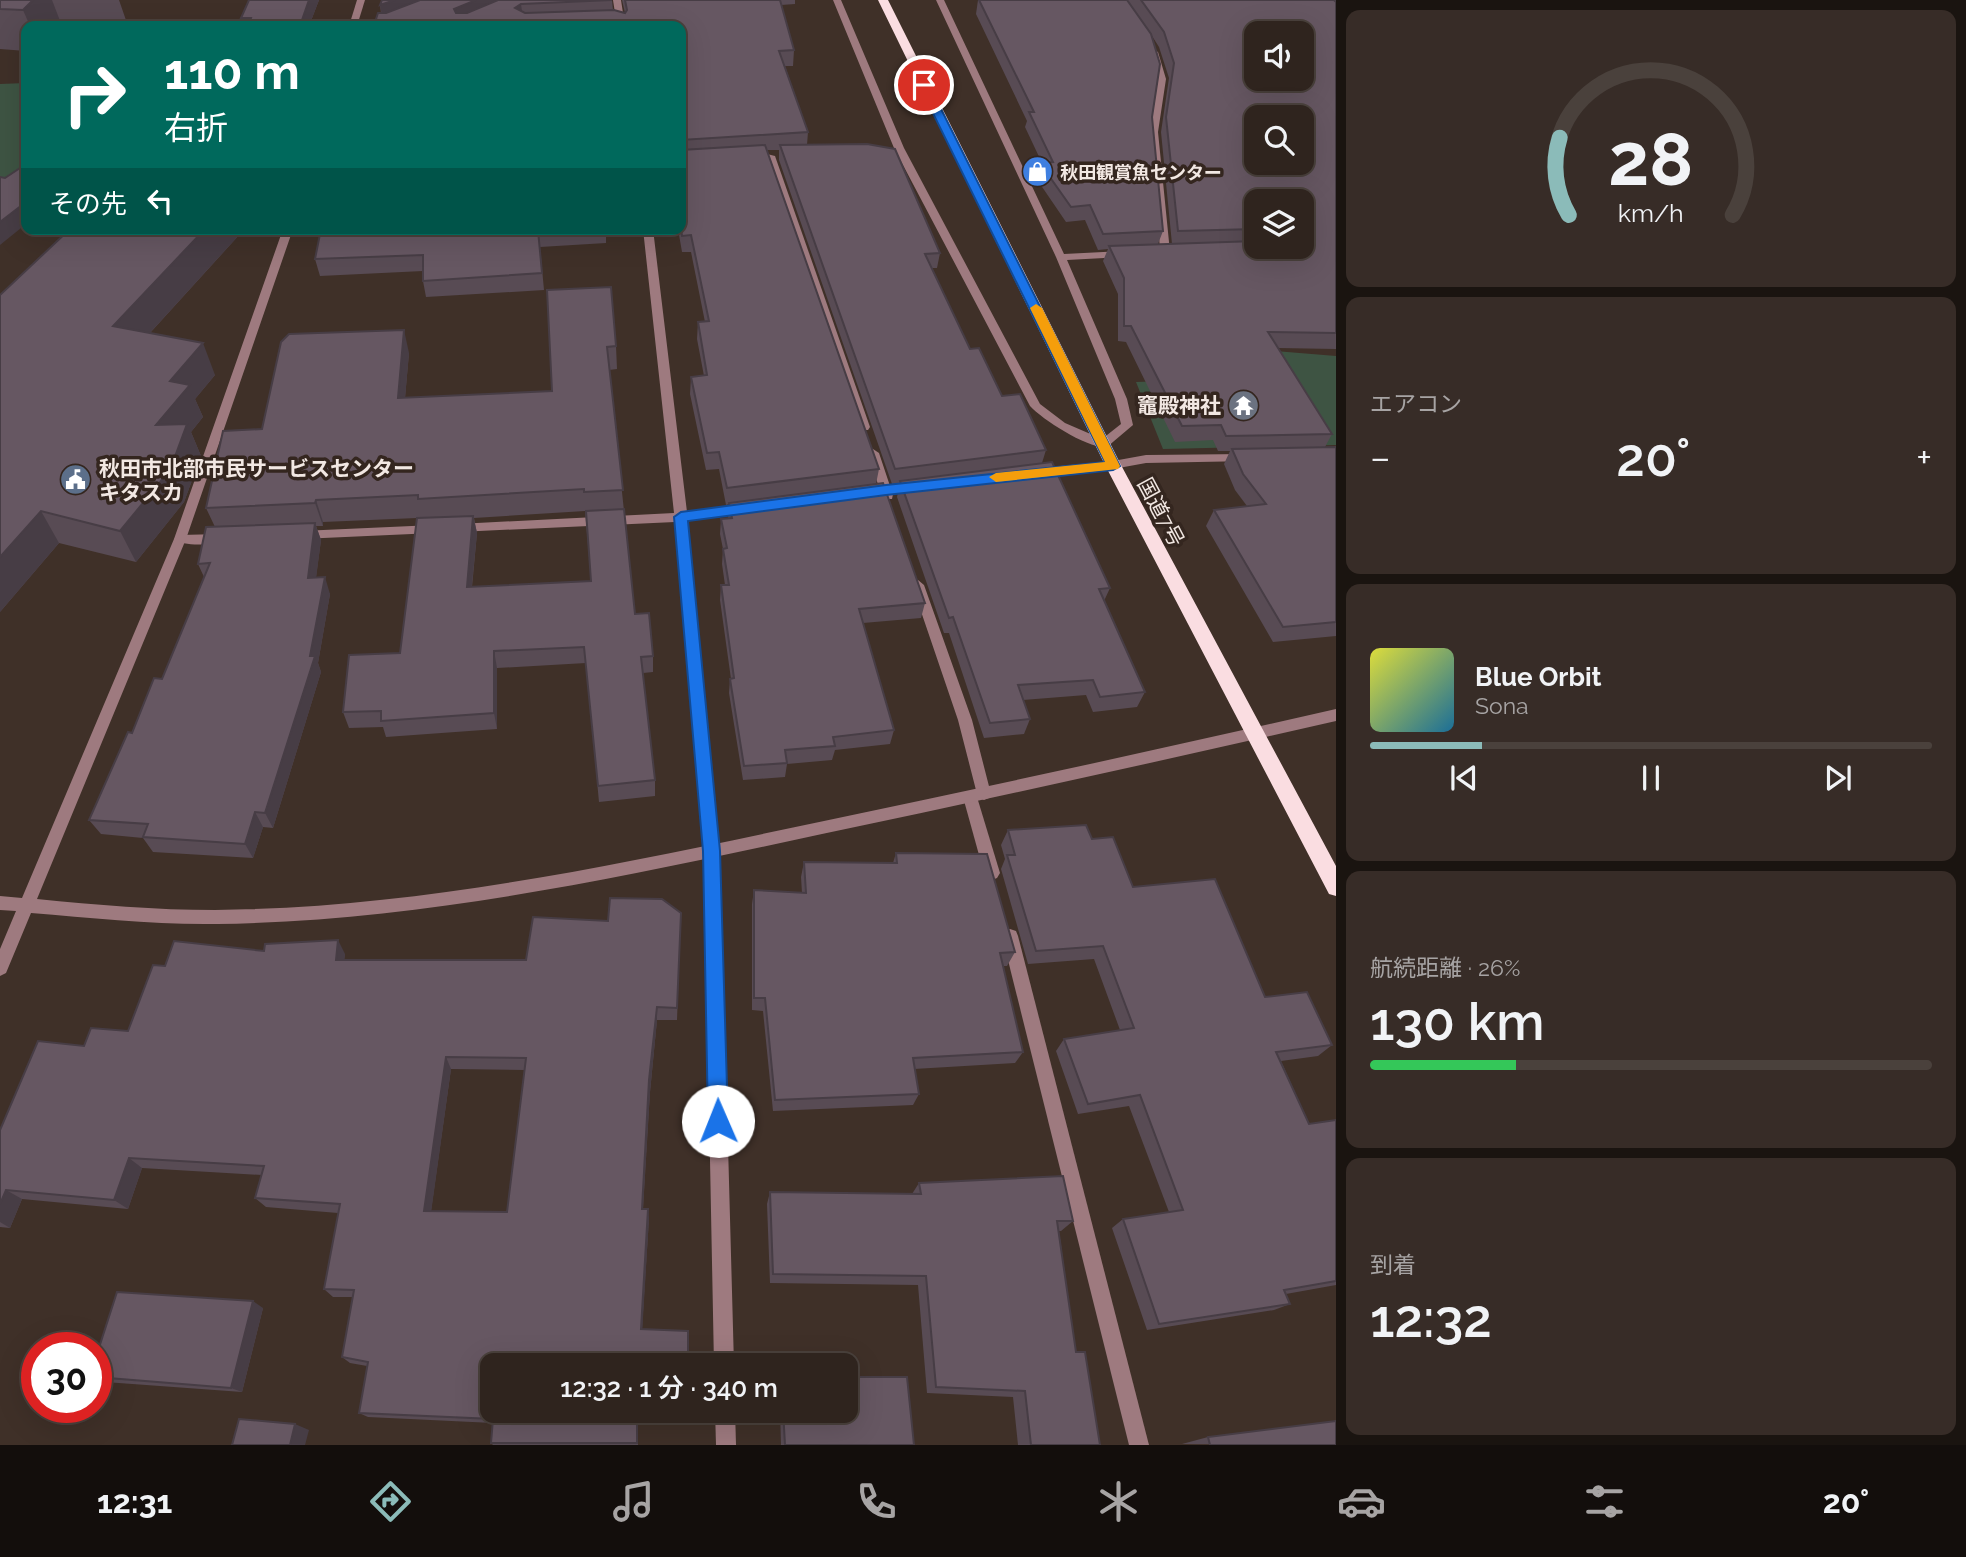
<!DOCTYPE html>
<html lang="ja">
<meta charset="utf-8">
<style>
:root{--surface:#2f241e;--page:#372c27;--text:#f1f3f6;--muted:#a7a4a4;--line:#4a413c;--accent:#8bbbb9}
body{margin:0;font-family:Raleway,"Noto Sans JP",sans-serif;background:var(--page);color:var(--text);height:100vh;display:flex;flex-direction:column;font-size:26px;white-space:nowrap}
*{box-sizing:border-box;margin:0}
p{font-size:23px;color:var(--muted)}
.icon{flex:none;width:38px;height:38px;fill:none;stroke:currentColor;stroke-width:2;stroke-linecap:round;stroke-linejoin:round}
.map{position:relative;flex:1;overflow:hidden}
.details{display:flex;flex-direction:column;gap:10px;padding:10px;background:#1a1410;width:630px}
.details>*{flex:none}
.hud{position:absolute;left:21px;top:21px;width:665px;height:214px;border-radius:14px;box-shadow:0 7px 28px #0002,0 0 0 2px var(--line);background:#00695c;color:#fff;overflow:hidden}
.tools{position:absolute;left:1244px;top:21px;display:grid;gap:14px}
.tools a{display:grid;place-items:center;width:70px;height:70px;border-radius:14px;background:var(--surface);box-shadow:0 7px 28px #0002,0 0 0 2px var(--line);font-size:35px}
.speed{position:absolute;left:21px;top:1332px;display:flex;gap:14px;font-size:35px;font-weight:700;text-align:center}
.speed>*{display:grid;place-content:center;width:91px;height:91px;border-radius:50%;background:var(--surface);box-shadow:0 7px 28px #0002,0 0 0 2px var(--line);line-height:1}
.speed .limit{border:10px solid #d22;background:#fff;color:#111}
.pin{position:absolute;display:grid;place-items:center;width:60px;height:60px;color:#fff;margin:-30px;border:4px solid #fff;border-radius:50%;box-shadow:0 2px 7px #0007}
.me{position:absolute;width:77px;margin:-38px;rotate:359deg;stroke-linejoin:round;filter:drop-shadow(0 0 5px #0008)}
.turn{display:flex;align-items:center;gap:24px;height:147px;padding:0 28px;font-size:32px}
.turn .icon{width:91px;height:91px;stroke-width:2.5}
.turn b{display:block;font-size:49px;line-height:60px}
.then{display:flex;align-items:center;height:66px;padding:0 28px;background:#0003;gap:14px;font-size:26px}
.big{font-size:52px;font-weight:600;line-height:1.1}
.details .card{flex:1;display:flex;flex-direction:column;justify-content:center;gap:10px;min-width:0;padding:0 24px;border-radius:14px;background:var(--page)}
.details .dial{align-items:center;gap:0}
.dial svg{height:182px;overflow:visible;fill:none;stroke:var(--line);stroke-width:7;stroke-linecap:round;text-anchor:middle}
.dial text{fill:var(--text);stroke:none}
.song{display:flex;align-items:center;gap:21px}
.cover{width:84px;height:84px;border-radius:10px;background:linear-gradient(135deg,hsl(60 70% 55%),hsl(200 70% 35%))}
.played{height:7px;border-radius:4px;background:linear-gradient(90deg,var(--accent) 20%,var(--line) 20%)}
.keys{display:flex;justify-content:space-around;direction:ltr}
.heat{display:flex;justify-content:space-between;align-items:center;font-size:38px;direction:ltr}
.charge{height:10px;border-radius:5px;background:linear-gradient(90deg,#34c759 26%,var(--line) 0)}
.trip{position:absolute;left:480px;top:1353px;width:378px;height:70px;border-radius:14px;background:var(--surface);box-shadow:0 7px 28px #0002,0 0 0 2px var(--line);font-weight:600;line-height:70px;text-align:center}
.menu{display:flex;height:112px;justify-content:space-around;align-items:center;background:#130e0c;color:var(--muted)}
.menu .icon{width:49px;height:49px}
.menu .selected{color:var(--accent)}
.menu b{font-size:32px;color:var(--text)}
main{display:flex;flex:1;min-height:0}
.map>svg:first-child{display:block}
</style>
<main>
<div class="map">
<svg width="1336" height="1445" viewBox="0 0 1336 1445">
<rect width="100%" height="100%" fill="#3f3028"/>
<!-- green -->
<g fill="#3e5443">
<path d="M26 83V183L0 177V84Z"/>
<path d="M1275 351 1336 356V445L1163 449 1136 382 1267 378Z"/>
</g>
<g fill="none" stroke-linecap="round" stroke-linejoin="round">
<!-- minor -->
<g fill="#9e7a7f" fill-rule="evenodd">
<path d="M613 0H621L625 26H617Z"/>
<path d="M833 0H841L904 148 1040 404 1065 423 1102 439 1121 424 1115 399 1056 257 936 0H944L1064 254 1123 251 1128 254 1123 257 1067 260 1127 399 1133 425 1107 447C1088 449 1043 420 1030 406L894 148Z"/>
<path d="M1154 50 1158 52 1166 79 1158 132 1170 252C1166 257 1156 257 1152 252L1160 249 1150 132 1158 79 1150 52Z"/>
<path d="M767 154 775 156 870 427 868 430H860L858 427 765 156Z"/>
<path d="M643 229H653L687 512 745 505 751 509 745 513 687 521 720 851 734 1365H714L704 851 675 522 458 532 452 528 458 524 674 513Z"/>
<path d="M873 449 879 453 890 486 915 483 921 487 919 490 893 494 892 499H884L882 495H865L863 492 865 489 879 487 867 453Z"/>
<path d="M1246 454 1250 455V461L1146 463 1113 469 1039 476 1033 472 1039 468 1113 461 1146 455Z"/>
<path d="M434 525 440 529 434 533 301 539 295 535 301 531Z"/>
<path d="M221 534 227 538C218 546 183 547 174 539L180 535Z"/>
<path d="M918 580 924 585 972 720 991 794 989 798 984 800 979 798 977 794 958 720 912 585Z"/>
<path d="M970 791 975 793 977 797 1000 873 997 878 992 880 987 878 984 873 963 797 965 793Z"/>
<path d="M1010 929 1016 931 1018 936 1149 1445H1129L1002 936 1004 931Z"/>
<path d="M715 1410H735L736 1445H716Z"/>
</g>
<!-- tertiary -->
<g fill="#9e7a7f" fill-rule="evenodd">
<path d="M357 0H365L357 26H349Z"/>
<path d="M283 229H293L186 539 37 899C96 905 156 910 215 910 421 908 624 863 824 821 995 785 1166 748 1336 709V721C1165 760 994 798 822 834 623 877 422 921 217 924 155 925 93 918 31 913L6 973 0 976V949L16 911 0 910V896L22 898 174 539Z"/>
</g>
<!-- trunk -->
<path fill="#fadde1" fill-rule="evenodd" d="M878 0H888L1121 465 1336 866V896L1329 894 1105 465Z"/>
</g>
<!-- wall -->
<g fill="#584b54" fill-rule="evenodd">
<path d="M0 0H119L128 26H26V51L0 49Z"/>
<path d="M249 0H319L309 26H244L241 18Z"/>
<path d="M612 0 613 10 625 13 622 0H795V4L781 5 794 50 793 66H785L808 132 807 145 940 253 937 268H932L970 349 1002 396 1046 450 1042 463 1110 588 1104 601 1145 692 1137 707 1093 712 1086 695 1023 700 1030 719 1024 734 984 738 949 633H944L897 497 900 483 892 484 779 160V150H767L879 469 876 484 925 603 921 618 863 623 894 730 890 744 835 750 832 760 787 764 785 777 743 780 729 693 730 679H731L720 600 721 585H725L722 564 723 549 720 534 721 519 728 518 729 504 726 505 719 469 706 470 690 394 691 377 704 376 697 339 698 322H705L691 252H682L678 229H681V26H378L376 19 381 13 380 5Z"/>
<path d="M978 0H1336V349L1278 348 1332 434 1325 447H1336V636L1273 642 1206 526 1214 510 1247 506 1235 490 1224 464 1230 451H1218L1213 440 1175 442 1126 342 1118 341V294L1103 261 1108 249 1098 250 1085 220 1066 222 1036 178 1040 163H1042L1025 127 1027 121 976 14ZM1152 36 1159 47 1169 78 1161 132 1172 244H1158L1163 231 1152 117ZM1256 201H1302V247H1256Z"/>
<path d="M101 229H258L256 234H240L150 333 215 375 195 399 203 417 191 432 201 456 184 502 136 562 59 543 0 612Z"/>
<path d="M321 229H606V243L540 247 544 290 426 297 423 281V271L320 276 315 259Z"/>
<path d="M547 290 616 346 617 369 609 370 635 614 653 656V672L643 673 655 780V796L599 802 586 663 497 668V729L386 737 383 727 349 728 343 712 400 653 417 518 323 522V526H316L321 540 316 577 330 594 318 663 321 672 273 828 263 827 253 858 153 852 143 838 101 834 89 820 132 733 162 679 204 577 198 564 215 527 206 508 262 429 409 353 405 398 552 391ZM585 511 591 581 472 587 477 533 474 518Z"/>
<path d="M1008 830 1092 839 1133 887 1265 997 1332 1045 1318 1056 1281 1061 1309 1124 1336 1120V1285L1286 1294 1290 1304 1274 1310 1147 1330 1112 1228 1123 1219 1169 1212 1129 1106 1078 1114 1056 1051 1064 1039 1120 1030 1094 959 1028 964 1001 869 1005 859 1001 845Z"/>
<path d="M896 853 1015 952 1007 966H1003L1023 1052 1015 1063 914 1069 919 1094 913 1105 773 1111 763 1011 752 1010V904L754 890 802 893 801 877 804 862 893 863Z"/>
<path d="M681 913 677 1020H657L650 1092 643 1209 649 1218 642 1329 492 1365 638 1410V1445H493L491 1443 493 1423 368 1417 359 1413 367 1366 350 1363 342 1357 353 1297H333L324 1289 338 1213 266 1207 255 1198 262 1175 142 1168 128 1209 22 1199 10 1228 0 1227V1130L84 1046 128 1031 165 966 264 951 345 954 344 960H526L608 921ZM451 1069 525 1070 507 1212 431 1211Z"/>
<path d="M919 1183 1073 1221 1061 1231H1059L1076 1352 1100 1445H1018L1013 1397 927 1393 918 1285 770 1283 767 1204 770 1192 912 1194Z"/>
<path d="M263 1308 242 1392 105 1382 96 1379V1377Z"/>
<path d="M780 1410H845L914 1445H781Z"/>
<path d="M1208 1437 1336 1445 1182 1444Z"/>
</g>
<!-- shaded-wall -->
<g fill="#473d45">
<path d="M33 0H52L62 26H30L23 10Z"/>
<path d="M309 0H319L309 26H303L302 20Z"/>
<path d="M395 0H439L383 21 380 5Z"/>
<path d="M476 0H516L456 25 454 9Z"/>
<path d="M521 4 523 19 515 8Z"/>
<path d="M26 202V224L0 245V222Z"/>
<path d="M205 229H239L240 234 127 358 113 326Z"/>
<path d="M404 330 409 353 403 421 398 398Z"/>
<path d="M203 343 215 375 195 399 203 417 191 432 201 456 184 502 136 562 120 531 170 381Z"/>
<path d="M316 500 323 522V526L315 503Z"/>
<path d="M41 511 59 543 0 612V557Z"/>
<path d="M473 516 477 533 470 604 467 587Z"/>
<path d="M315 523 321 540 314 594 308 578Z"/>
<path d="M325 577 330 594 318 663 321 672 273 828 265 813 310 656Z"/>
<path d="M494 651 497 668V729L494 713Z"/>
<path d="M255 812 263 827 253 858 245 844Z"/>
<path d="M338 940 345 954 343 973 336 960Z"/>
<path d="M657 1007V1020L650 1092 642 1218V1209L649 1080Z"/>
<path d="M446 1057 451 1069 430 1220 424 1211Z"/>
<path d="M129 1158 142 1168 128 1209 114 1200Z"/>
<path d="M6 1190 22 1199 10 1228 0 1222V1204Z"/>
<path d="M648 1209 649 1218 642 1335 641 1329Z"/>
<path d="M253 1301 263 1308 242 1392 231 1388Z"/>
<path d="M295 1424 309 1430 305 1445H290Z"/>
</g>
<!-- building -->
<g fill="#665762" stroke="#473d45" stroke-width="2" fill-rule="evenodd">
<path d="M0 0H33L23 10 0 9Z"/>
<path d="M249 0H309L302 20 250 21 251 18H241Z"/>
<path d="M382 0H395L380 5Z"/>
<path d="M420 0H476L454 9 456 13H467L498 0H612L521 4 515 8 525 13 614 10 625 13 627 10 625 0H780L794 50 779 51 808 132 681 140V26H388L376 19 378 13H386Z"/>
<path d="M979 0H1127L1151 34 1160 64 1152 117 1163 231 1103 234 1090 205 1071 207 1040 163 1053 162 1029 112H1034Z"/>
<path d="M1141 0H1334L1336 2V333L1268 332 1332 434 1226 436 1221 425 1182 426 1131 326H1124V278L1109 246 1256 241V247H1302V201H1256V229L1178 231 1166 117 1174 63 1164 32ZM1256 33H1302V79H1256ZM1256 117H1302V163H1256Z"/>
<path d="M867 144 895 149 940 253 925 254 970 349 979 348 1002 396 1020 394 1046 450 895 469 780 145Z"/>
<path d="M765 145 879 469 727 488 719 452 707 453 691 377 707 375 698 322 709 321 691 235 682 236 681 229V150Z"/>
<path d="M26 164V202L0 222V177L5 178Z"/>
<path d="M70 229H80L99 233 101 229H205L113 326 203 343 170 381 190 385 156 425 187 424 170 470 120 531 41 511 0 557V295Z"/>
<path d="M321 229H556L538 230 542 273 423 281V255L315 259Z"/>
<path d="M611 287 616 346 607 347 623 490 584 492V489L418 499V495L316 500 315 503 206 508 223 431 262 429 281 342 289 334 404 330 398 398 552 391 547 290Z"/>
<path d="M1336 447V622L1283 627 1214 510 1266 504 1243 474 1232 449Z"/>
<path d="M1052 462 1110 588 1099 589 1145 692 1100 697 1093 680 1018 685 1030 719 990 723 953 617 949 618 900 481Z"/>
<path d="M883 483 925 603 859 609 894 730 833 737 835 746 785 750 787 763 744 766 730 679 734 678 721 585H729L723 549 727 548 721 519 732 518 729 503Z"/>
<path d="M624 509 635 614 649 613 653 656 641 657 655 780 598 786 584 647 494 651V713L381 721V711L343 712 349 655 400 653 417 518 473 516 467 587 591 581 586 511Z"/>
<path d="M315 523 308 578 325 577 310 656H315L265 813 255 812 245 844 143 837 148 824 89 820 128 732 132 733 154 678 162 679 210 563 198 564 206 527Z"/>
<path d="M1086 825 1092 839 1113 837 1133 887 1215 879 1265 997 1307 992 1332 1045 1276 1052 1309 1124 1336 1120V1281L1284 1290 1290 1304 1159 1324 1123 1219 1183 1210 1140 1095 1088 1104 1064 1039 1134 1028 1103 946 1036 951 1007 855H1015L1008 830Z"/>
<path d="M896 853 987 854 1015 952 1000 953 1023 1052 913 1058 919 1094 775 1100 765 998H754V890L806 893 804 862 897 863Z"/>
<path d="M610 898 662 899 681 913 677 1008 657 1007 649 1080 642 1209H648L641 1329 688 1331V1365H492V1410H637V1443H491L493 1419 359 1413 368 1362 342 1357 354 1290 324 1289 340 1204 255 1198 264 1166 129 1158 114 1200 6 1190 0 1204V1130L38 1041 84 1046 91 1028 128 1031 153 965 165 966 174 941 264 951 265 944 338 940 336 960H526L533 917 608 921ZM446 1057 526 1058 507 1212 424 1211Z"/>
<path d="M1063 1176 1073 1221H1057L1076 1352H1085L1100 1445H1031L1025 1391 936 1387 926 1276 773 1274 770 1192 921 1194 919 1183Z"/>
<path d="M117 1292 253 1301 231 1388 96 1377V1357Z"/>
<path d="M845 1377H907L914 1445H785L783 1410H845Z"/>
<path d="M239 1419 295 1424 290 1445H232Z"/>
<path d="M1336 1421V1445H1210L1208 1437Z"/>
</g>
<!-- route -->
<path fill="#1a73e8" stroke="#114b97" stroke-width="2" d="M924 82 929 85 1120 466 1113 470 886 495 688 521 720 851 728 1121 725 1128 718 1131 711 1128 708 1121 703 851 674 517 681 512 886 485 1105 462 919 85Z"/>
<!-- slow -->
<path fill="#f59e0b" d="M1036 304 1042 308 1120 466 1118 469 996 482 989 477 996 473 1105 462 1030 308Z"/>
<!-- icons -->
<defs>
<symbol id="shop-disc" viewBox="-11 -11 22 22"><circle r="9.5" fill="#3f7fe0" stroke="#34261f"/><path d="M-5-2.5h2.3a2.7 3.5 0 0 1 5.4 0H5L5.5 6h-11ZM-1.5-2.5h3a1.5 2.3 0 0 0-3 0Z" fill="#fff"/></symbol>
<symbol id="temple-disc" viewBox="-11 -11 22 22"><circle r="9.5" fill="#6b7280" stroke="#34261f"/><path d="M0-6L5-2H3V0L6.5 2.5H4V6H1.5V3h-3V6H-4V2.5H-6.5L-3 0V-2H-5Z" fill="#fff"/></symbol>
<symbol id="civic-disc" viewBox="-11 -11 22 22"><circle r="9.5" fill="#5c6f8a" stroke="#34261f"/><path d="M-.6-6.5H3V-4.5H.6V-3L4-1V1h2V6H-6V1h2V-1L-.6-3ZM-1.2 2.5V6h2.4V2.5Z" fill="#fff"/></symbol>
</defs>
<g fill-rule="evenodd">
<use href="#shop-disc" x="1020" y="154" width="35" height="35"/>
<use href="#temple-disc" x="1226" y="388" width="35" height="35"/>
<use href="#civic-disc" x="58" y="462" width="35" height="35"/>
</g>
<g text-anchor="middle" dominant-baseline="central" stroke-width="7" stroke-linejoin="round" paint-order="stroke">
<!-- far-poi labels -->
<g font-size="18" font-weight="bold" fill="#f2e8e3" stroke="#34261f" text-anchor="start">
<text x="1060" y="172">秋田観賞魚センター</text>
</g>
<!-- poi labels -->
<g font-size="21" font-weight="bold" fill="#f2e8e3" stroke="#34261f" text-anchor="end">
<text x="1221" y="405">竈殿神社</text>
<text x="99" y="468" text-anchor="start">秋田市北部市民サービスセンター<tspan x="99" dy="24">キタスカ</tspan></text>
</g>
<!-- street labels -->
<g font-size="21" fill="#f2e8e3" stroke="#34261f">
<text transform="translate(1161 512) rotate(62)">国道7号</text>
</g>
</g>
</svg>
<div class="tools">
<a><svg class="icon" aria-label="sound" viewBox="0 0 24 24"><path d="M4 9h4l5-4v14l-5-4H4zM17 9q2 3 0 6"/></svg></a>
<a><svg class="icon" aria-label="search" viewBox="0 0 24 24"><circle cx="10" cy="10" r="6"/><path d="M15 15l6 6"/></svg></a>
<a><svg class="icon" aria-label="layers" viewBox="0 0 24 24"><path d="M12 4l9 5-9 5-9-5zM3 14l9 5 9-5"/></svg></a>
</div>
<div class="speed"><div class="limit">30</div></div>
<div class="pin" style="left:924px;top:85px;background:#d93025"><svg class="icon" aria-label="arrive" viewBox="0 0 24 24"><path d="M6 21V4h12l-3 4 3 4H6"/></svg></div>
<svg class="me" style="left:718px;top:1121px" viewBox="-20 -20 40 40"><circle r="19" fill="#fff"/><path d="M0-13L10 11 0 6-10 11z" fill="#1a73e8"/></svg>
<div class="trip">12:32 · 1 分 · 340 m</div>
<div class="hud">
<div class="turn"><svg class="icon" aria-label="right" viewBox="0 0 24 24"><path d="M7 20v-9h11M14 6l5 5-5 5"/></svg><div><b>110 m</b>右折</div></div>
<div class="then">その先<svg class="icon" aria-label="left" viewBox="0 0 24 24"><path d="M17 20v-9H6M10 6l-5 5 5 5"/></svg></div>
</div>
</div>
<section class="details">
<div class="card dial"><svg viewBox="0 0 100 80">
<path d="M14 69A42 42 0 1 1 86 69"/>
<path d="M14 69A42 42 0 0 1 10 35" stroke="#8bbbb9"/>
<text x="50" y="56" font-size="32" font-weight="700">28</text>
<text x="50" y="72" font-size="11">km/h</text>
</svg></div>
<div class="card"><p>エアコン</p>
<div class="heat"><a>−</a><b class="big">20°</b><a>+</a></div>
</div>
<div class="card">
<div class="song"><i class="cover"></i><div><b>Blue Orbit</b><p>Sona</p></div></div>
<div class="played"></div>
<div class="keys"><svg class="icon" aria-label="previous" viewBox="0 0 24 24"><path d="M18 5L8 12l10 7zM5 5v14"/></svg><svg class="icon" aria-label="pause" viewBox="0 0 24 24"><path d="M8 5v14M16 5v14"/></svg><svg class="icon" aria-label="next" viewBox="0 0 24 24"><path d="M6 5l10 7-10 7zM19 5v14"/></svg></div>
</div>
<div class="card"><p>航続距離 · 26%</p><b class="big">130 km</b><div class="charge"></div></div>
<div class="card"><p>到着</p><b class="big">12:32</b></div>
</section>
</main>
<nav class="menu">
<b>12:31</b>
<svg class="icon selected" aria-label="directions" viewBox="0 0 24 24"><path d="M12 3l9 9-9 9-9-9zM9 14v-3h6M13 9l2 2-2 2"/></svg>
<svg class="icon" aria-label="music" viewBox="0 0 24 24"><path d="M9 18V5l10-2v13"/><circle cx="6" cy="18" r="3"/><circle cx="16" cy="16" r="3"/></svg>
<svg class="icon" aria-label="phone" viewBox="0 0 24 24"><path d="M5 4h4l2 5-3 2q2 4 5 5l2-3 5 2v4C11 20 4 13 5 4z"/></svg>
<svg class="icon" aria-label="climate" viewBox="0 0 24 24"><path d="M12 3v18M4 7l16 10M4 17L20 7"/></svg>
<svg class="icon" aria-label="car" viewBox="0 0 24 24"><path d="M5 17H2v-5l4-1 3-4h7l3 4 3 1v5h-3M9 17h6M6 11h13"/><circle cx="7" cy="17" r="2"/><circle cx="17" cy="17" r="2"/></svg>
<svg class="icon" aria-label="filters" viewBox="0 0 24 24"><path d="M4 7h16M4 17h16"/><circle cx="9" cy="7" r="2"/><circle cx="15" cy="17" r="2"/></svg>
<b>20°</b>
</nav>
